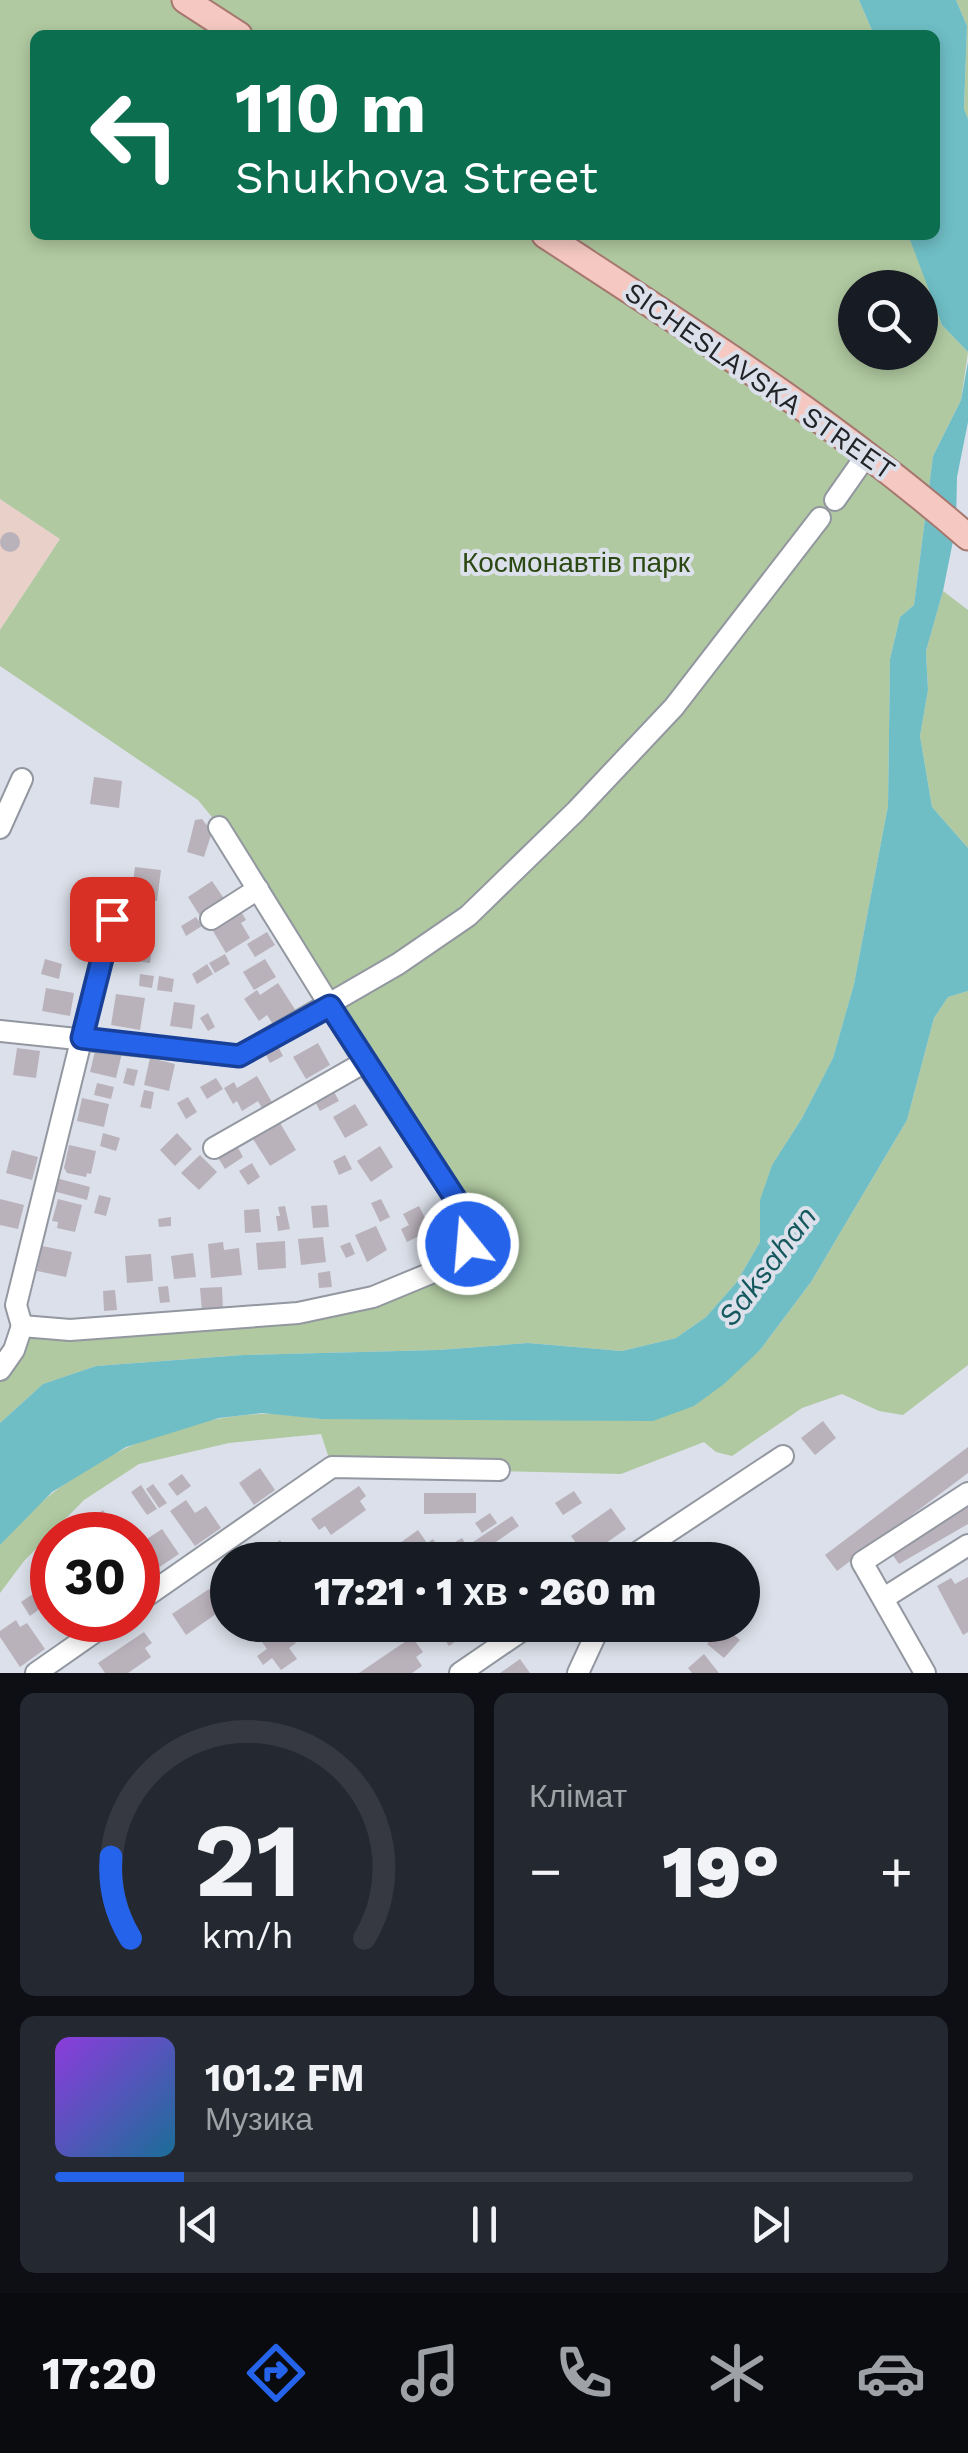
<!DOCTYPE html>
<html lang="uk">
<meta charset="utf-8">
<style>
:root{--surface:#171b24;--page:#242831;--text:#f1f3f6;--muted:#9ea1a6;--line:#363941;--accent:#2563eb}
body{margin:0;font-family:"Work Sans",sans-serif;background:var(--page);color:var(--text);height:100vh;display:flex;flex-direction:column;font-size:38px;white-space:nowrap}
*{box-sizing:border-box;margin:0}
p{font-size:32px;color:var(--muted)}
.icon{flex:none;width:55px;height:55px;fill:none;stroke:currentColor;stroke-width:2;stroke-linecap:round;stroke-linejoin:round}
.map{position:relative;height:1673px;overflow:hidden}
.sheet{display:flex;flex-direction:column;gap:20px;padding:20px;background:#0d0f14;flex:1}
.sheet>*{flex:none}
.guide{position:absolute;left:30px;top:30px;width:910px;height:210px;border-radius:15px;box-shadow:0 5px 15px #0003;background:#0b6e4f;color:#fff;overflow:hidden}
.controls{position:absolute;left:838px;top:270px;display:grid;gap:20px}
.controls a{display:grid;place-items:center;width:100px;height:100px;border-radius:50%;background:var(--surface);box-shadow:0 5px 15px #0003;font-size:50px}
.speed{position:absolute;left:30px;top:1512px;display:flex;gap:20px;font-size:50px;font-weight:700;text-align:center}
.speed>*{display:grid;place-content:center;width:130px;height:130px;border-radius:50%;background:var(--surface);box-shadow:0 5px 15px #0003;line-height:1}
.speed .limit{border:15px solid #d22;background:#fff;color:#111}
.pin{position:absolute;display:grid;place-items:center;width:85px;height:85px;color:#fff;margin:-42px;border-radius:20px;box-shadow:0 5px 15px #0006}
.me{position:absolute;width:110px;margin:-55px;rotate:343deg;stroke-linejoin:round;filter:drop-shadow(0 0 8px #0008)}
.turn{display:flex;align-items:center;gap:35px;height:210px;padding:0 40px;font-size:45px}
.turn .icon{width:130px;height:130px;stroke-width:2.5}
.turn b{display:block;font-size:70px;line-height:85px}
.big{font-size:75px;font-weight:800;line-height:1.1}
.sheet .card{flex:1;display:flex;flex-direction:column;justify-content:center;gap:15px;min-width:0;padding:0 35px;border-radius:15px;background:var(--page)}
.sheet .dial{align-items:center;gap:0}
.dial svg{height:260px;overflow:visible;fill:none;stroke:var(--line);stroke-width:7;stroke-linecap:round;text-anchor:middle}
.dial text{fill:var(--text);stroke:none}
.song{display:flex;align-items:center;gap:30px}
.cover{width:120px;height:120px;border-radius:15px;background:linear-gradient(135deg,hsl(270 70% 55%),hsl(200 70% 35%))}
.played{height:10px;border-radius:5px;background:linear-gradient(90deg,var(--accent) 15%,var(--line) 15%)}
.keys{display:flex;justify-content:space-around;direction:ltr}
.heat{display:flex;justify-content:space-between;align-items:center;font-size:55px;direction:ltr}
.sheet .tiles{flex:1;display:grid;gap:20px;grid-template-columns:1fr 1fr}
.card:last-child{grid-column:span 2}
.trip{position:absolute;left:210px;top:1542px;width:550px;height:100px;border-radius:50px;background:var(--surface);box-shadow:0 5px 15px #0003;font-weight:800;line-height:100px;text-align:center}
.tabs{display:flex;height:160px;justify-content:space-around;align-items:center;background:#090b0e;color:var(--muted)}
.tabs .icon{width:70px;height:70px}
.tabs .on{color:var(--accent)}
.tabs b{font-size:45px;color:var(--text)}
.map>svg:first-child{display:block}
</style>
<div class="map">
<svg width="968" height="1673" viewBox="0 0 968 1673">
<rect width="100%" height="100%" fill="#dbe0ea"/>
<!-- education -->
<path fill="#e9d0c8" d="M0 499 60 539 0 630Z"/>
<!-- green -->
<g fill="#b0c9a0" fill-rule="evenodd">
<path d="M0 0H859L874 35H35V235H909L942 325 968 352 961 400 933 456 914 605 900 617 890 659 888 806 854 984 833 1058 802 1118 772 1165 760 1201V1242L736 1283 706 1317 676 1338 622 1351 528 1343 438 1350 243 1355 96 1366 43 1384 0 1423V1370L22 1326 298 1313 453 1264 470 1234 220 827 198 800 0 666V630L60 539 0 499ZM855 288H920V352H855Z"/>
<path d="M956 0H968V119L964 110 967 26Z"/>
<path d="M943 591 968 610V848L932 807 920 736 928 690 926 651Z"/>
<path d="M968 991V1365L903 1415 879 1411 842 1394 802 1408 732 1456 716 1452 704 1442 621 1474 332 1467 321 1434 229 1443 139 1464 84 1500 24 1561 0 1593V1545C61 1469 162 1419 259 1414 279 1413 301 1417 321 1419L694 1406 760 1350 811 1282 907 1120 934 1018 948 997Z"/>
</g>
<!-- water -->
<g fill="#6fbec5">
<path d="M859 0H956L967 26 964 109 968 119V352L942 325 909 237 935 235V35H874Z"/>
<path d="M968 362V422L957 477 956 526 943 591 926 651 928 690 920 736 932 807 968 848V991L948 997 934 1018 907 1120 811 1282 760 1350 724 1384 694 1406 653 1421 321 1419 262 1413 219 1418 126 1447 52 1492 0 1545V1423L43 1384 96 1366 243 1355 438 1350 528 1343 622 1351 676 1338 706 1317 736 1283 760 1242V1200L772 1165 802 1118 833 1058 854 984 888 806 890 659 900 617 914 605 933 456 961 400Z"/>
</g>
<!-- building -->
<g fill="#bab2bb">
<circle cx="10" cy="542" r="10"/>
<path d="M94 777 122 781 119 808 90 804Z"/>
<path d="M202 819 212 832 204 857 187 852 195 820Z"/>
<path d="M135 867 161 870 157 901 131 898Z"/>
<path d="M94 877 118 882 114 908 89 903Z"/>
<path d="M212 881 225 900 200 916 188 897Z"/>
<path d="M239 908 246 920 241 923 250 938 226 953 210 926Z"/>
<path d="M196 917 202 926 186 936 181 926Z"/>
<path d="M79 926 102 932 95 958 71 951Z"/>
<path d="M127 929 154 933 150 963 122 959Z"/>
<path d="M267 932 275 945 255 957 247 944Z"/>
<path d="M225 954 230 964 215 973 209 963Z"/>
<path d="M45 959 62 964 59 979 41 974Z"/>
<path d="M265 959 276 977 254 990 243 972Z"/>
<path d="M207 964 213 974 197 984 192 974Z"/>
<path d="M140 974 154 976 152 988 139 986Z"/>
<path d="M159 976 174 979 172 992 157 990Z"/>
<path d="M278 983 296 1011 274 1026 267 1015 259 1021 244 999 257 990 260 995Z"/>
<path d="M46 988 74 993 70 1016 42 1011Z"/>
<path d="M116 994 145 998 140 1030 111 1025Z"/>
<path d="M174 1002 195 1005 192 1029 170 1026Z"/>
<path d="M208 1013 215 1027 208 1031 200 1018Z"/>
<path d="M318 1043 330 1065 306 1079 293 1057Z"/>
<path d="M278 1046 283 1056 270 1063 265 1053Z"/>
<path d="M96 1047 122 1053 116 1078 90 1072Z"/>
<path d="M17 1048 40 1051 36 1078 13 1075Z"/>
<path d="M150 1058 175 1064 169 1091 144 1085Z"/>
<path d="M127 1068 138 1070 134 1086 123 1083Z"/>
<path d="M257 1076 273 1104 263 1110 258 1101 242 1111 237 1101 233 1104 224 1088 234 1082 237 1088Z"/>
<path d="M216 1078 223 1089 207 1099 200 1087Z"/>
<path d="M97 1083 114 1087 111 1099 94 1095Z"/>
<path d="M144 1090 154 1092 151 1109 140 1107Z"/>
<path d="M333 1090 339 1101 320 1111 314 1100Z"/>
<path d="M188 1097 197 1112 186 1119 177 1103Z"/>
<path d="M82 1098 109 1104 104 1127 77 1121Z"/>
<path d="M355 1104 368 1125 345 1138 333 1117Z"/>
<path d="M280 1123 296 1150 270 1166 253 1139Z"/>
<path d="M103 1133 120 1138 116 1151 100 1146Z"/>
<path d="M177 1133 192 1149 175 1166 160 1150Z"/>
<path d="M236 1144 243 1157 225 1169 217 1156Z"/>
<path d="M69 1145 96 1151 91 1174 87 1173 86 1177 67 1173 64 1168Z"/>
<path d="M380 1146 393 1167 371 1182 357 1161Z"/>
<path d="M12 1150 38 1157 32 1180 6 1173Z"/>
<path d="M200 1155 217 1172 199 1190 181 1173Z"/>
<path d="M345 1155 352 1169 339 1175 333 1161Z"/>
<path d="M252 1163 260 1177 248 1185 239 1171Z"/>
<path d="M56 1178 90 1187 87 1200 53 1191Z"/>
<path d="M99 1195 111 1198 106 1216 94 1213Z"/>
<path d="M0 1199 24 1205 18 1229 0 1225Z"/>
<path d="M58 1199 82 1205 75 1232 57 1228 58 1222 52 1221Z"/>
<path d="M381 1199 390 1217 380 1222 371 1203Z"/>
<path d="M327 1205 329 1227 313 1228 311 1206Z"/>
<path d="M285 1206 290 1229 278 1231 276 1216H280L278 1207Z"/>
<path d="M419 1206 431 1230 407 1242 401 1229 409 1225 403 1214Z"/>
<path d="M259 1209 261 1232 245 1233 244 1210Z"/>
<path d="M171 1217V1226L159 1227 158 1219Z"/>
<path d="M376 1226 387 1250 367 1262 355 1235Z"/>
<path d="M323 1237 326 1262 301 1265 298 1239Z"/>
<path d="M285 1241 286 1268 258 1270 256 1243Z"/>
<path d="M223 1242 224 1250 239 1248 242 1275 211 1278 208 1244Z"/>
<path d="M350 1242 355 1254 346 1258 340 1246Z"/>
<path d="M42 1246 72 1252 66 1277 37 1271Z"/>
<path d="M193 1253 196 1277 174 1279 171 1256Z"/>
<path d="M151 1254 153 1281 127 1283 125 1256Z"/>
<path d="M330 1271 332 1287 319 1288 318 1273Z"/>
<path d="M168 1286 170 1302 160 1303 158 1287Z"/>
<path d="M222 1287 223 1310 202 1312 200 1288Z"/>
<path d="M115 1290 117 1310 104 1311 103 1291Z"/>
<path d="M823 1421 836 1438 815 1455 801 1438Z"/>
<path d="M968 1447V1473L837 1571 825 1555Z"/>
<path d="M260 1468 275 1490 254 1505 239 1483Z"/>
<path d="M182 1474 191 1486 177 1496 168 1484Z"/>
<path d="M153 1484 167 1503 159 1508 146 1489Z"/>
<path d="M141 1485 157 1509 147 1515 131 1492Z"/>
<path d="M359 1486 366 1496 360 1501 366 1510 331 1535 325 1526 319 1530 311 1519Z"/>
<path d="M574 1491 582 1503 563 1515 555 1503Z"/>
<path d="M424 1493H476V1513L424 1514Z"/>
<path d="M186 1500 195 1513 206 1506 221 1528 195 1546 170 1511Z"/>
<path d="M968 1505V1524L899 1564 889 1550Z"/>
<path d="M611 1508 626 1529 586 1557 571 1536Z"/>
<path d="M103 1510 120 1533 117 1535H102L91 1519Z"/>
<path d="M490 1513 497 1523 482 1533 475 1523Z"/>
<path d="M512 1516 519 1526 493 1544 496 1549 484 1557 473 1542Z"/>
<path d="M162 1529 179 1554 158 1568 141 1543Z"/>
<path d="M418 1530 427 1543 433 1539 438 1546 432 1550 439 1560H403L398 1552 403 1548 400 1543Z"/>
<path d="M462 1538 472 1554 460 1560 450 1545Z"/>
<path d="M280 1540 295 1560H251Z"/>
<path d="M548 1551 559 1560H535Z"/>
<path d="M968 1577V1632L963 1635 937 1586 951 1578 955 1584Z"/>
<path d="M209 1589 223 1609 186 1635 172 1614Z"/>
<path d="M39 1590 48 1603 30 1616 21 1602Z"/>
<path d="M16 1620 20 1627 27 1623 45 1649 20 1667 0 1637V1631Z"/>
<path d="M66 1620H90L74 1631Z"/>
<path d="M280 1625 296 1643 289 1648 297 1659 281 1670 272 1658 263 1665 257 1656 267 1649 257 1635 268 1627 271 1631Z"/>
<path d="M316 1625H331L335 1632 325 1639 321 1633 311 1640 306 1632Z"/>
<path d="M435 1625H479L449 1646Z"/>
<path d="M723 1625 740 1640 724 1658 707 1644Z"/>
<path d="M144 1632 152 1643 145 1648 151 1657 128 1673H105L98 1663Z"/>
<path d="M412 1637 423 1652 416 1657 422 1666 412 1673H359Z"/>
<path d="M704 1654 719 1673H692L688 1668Z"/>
<path d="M520 1659 530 1673H500Z"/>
</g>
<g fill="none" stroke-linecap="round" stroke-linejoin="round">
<defs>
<g id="minor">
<path d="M835 500 868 453"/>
<path d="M0 828 22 779"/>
<path d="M211 919 258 889"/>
<path d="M0 1031 239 1056 398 964 468 916 576 811 674 707 820 518"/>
<path d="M214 1148 365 1062"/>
<path d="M22 1326 16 1305 111 919"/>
<path d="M0 1370 14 1350 22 1326 70 1330 298 1313 373 1297 453 1264 468 1243V1218L365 1062 219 827"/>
<path d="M626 1560 783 1456"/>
<path d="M884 1598 968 1545"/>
<path d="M138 1602 332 1467 499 1470"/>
<path d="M36 1673 112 1620"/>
<path d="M460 1673 530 1625"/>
<path d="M578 1673 596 1634 594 1625"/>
<path d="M925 1673 862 1562 968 1493"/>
</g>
<g id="major">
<path d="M185 0 239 35"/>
<path d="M545 235C690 330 836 422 968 537"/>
</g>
</defs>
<!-- minor casing -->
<use href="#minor" stroke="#9297a0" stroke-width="24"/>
<!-- major casing -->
<use href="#major" stroke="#a67870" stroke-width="29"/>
<!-- minor -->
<use href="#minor" stroke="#fff" stroke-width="20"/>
<!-- major -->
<use href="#major" stroke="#f5c9c1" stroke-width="25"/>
</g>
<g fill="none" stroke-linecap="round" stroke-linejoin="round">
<defs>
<path id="route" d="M112 919 82 1038 239 1056 330 1006 468 1218V1244"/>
</defs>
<!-- route casing -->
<use href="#route" stroke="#184099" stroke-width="25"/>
<!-- route -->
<use href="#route" stroke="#2563eb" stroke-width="18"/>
</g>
<g text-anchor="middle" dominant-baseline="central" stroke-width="8" stroke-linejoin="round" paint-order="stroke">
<!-- street labels -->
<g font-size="28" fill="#212327" stroke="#dbe0ea">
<text transform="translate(760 381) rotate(35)">SICHESLAVSKA STREET</text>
</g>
<!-- park labels -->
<g font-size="28" fill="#2c4812" stroke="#dbe0ea">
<text x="576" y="562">Космонавтів парк</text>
</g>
<!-- water labels -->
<g font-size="30" font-style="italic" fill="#14585e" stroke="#dbe0ea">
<text transform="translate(767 1266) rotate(-53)">Saksahan</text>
</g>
</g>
</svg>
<div class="controls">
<a><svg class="icon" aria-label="search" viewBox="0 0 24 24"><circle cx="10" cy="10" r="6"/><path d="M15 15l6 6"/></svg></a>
</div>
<div class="speed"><div class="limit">30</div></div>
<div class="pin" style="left:112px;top:919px;background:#d93025"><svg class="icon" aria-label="arrive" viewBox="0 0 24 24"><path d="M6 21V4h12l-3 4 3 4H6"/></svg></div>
<svg class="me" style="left:468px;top:1244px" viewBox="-20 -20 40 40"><circle r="17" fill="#2563eb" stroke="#fff" stroke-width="3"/><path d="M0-11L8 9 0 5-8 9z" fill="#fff"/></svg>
<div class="trip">17:21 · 1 хв · 260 m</div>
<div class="guide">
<div class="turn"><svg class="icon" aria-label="left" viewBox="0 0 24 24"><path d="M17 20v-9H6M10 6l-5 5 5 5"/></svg><div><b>110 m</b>Shukhova Street</div></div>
</div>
</div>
<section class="sheet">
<div class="tiles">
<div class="card dial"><svg viewBox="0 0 100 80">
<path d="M14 69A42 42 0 1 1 86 69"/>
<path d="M14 69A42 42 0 0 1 8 44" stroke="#2563eb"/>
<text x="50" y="56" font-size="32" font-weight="700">21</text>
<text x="50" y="72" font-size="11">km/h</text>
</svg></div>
<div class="card"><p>Клімат</p>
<div class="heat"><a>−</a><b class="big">19°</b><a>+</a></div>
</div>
<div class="card">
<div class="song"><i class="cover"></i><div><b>101.2 FM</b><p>Музика</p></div></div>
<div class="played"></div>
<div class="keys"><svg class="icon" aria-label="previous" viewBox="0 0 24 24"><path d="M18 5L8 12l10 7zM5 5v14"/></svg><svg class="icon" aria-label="pause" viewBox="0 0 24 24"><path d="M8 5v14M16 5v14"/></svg><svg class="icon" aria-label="next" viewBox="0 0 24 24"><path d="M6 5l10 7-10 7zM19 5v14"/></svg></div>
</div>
</div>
</section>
<nav class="tabs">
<b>17:20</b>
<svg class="icon on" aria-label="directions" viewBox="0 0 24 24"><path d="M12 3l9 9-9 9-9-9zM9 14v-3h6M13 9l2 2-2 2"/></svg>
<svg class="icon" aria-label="music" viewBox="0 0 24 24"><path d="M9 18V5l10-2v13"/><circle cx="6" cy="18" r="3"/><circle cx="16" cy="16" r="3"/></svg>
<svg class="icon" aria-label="phone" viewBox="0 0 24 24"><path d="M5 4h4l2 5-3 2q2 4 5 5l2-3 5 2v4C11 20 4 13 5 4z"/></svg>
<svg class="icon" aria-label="climate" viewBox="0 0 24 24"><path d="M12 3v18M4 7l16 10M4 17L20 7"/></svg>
<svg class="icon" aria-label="car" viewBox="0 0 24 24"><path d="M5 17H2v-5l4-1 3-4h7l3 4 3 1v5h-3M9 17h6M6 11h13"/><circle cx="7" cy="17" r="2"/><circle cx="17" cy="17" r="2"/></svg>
</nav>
